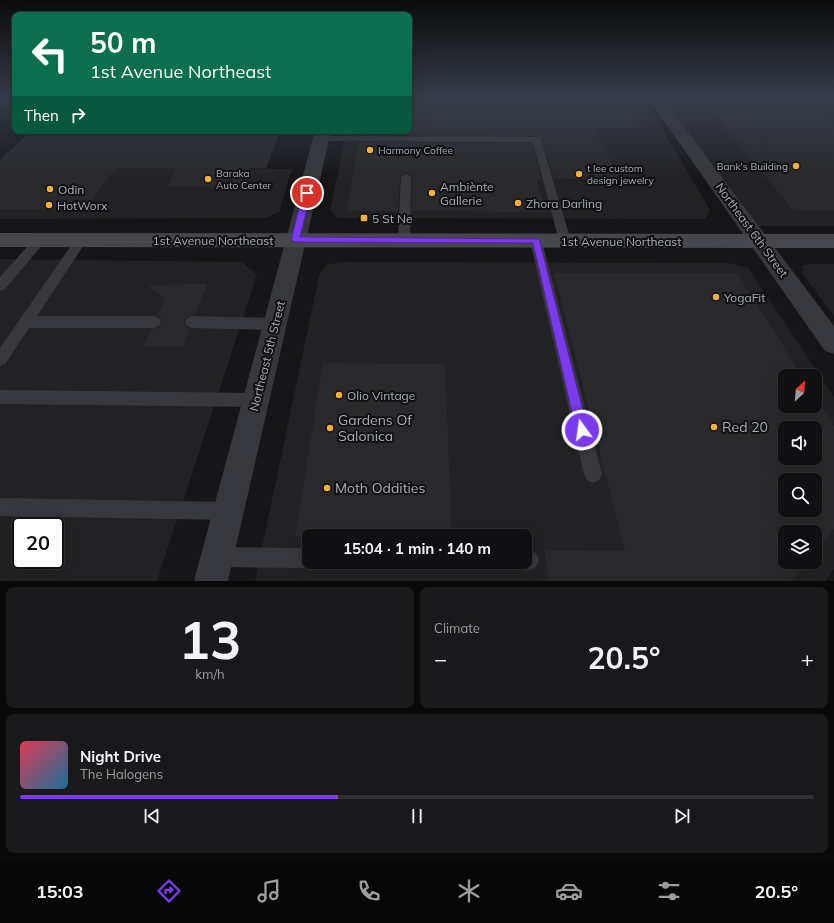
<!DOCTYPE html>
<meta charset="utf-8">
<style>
:root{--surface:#101012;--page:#19191b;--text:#f1f3f6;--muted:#9c9d9f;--line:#303032;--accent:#7c3aed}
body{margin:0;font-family:Mulish,sans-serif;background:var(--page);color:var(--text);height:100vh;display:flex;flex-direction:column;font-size:15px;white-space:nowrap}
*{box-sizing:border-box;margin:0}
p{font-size:13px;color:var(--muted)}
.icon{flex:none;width:22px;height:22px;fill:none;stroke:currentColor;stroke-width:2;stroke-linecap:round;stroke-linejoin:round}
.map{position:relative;height:581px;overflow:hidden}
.details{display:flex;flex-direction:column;gap:6px;padding:6px;background:#09090a;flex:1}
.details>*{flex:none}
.guide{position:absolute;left:12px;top:12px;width:400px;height:122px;border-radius:8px;box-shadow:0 4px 16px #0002,0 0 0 1px var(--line);background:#0b6e4f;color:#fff;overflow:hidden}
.needle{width:26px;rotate:26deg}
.buttons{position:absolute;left:778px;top:369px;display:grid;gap:8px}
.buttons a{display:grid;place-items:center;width:44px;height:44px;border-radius:8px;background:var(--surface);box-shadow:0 4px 16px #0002,0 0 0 1px var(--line);font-size:20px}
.speed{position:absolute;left:12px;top:517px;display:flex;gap:8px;font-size:20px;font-weight:700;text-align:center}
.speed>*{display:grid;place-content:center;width:52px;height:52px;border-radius:50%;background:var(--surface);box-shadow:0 4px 16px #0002,0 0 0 1px var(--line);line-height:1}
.speed .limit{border:2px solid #111;border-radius:6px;background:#fff;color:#111}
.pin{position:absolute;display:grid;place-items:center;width:34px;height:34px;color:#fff;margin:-17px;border:2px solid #fff;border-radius:50%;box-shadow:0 1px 4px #0007}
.me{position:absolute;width:44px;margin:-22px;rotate:346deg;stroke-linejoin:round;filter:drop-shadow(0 0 3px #0008)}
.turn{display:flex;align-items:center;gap:14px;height:84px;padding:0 12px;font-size:18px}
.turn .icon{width:52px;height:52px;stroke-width:2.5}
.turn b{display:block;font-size:28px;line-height:34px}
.then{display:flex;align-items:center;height:38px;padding:0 12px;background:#0003;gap:8px;font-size:15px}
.big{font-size:30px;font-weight:700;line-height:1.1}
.details .tile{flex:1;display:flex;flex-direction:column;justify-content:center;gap:6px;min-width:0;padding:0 14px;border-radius:8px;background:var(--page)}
.details .dial{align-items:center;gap:0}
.dial b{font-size:52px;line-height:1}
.song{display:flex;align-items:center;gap:12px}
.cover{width:48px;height:48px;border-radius:6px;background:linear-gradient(135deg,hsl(350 70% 55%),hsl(200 70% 35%))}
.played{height:4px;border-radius:2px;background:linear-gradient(90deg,var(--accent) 40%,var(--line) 40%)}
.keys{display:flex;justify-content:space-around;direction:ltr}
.heat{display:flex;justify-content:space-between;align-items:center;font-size:22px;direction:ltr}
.details .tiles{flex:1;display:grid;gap:6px;grid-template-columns:1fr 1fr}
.tile:last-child{grid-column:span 2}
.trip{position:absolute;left:302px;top:529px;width:230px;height:40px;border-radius:8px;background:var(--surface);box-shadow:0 4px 16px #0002,0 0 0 1px var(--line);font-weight:700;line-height:40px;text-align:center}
.tabs{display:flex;height:64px;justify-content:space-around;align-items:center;background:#060607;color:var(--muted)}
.tabs .icon{width:28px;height:28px}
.tabs .active{color:var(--accent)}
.tabs b{font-size:18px;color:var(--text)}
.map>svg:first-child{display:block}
</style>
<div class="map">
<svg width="834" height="581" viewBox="0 0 834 581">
<rect width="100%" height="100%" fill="#161618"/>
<!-- built -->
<g fill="#222225" fill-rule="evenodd">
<path d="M493 98H644L710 210 705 219 338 218 330 210 347 131H409L495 108Z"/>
<path d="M663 98H834V226H754Z"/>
<path d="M0 166 292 169 279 212 266 218 0 219Z"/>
<path d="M0 259 242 262 257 275 157 581H0ZM21 526H55V560H21Z"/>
<path d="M344 262 728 263 748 268 834 397V569L825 581H255L319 276 326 265ZM785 376H815V406H785ZM785 428H815V458H785ZM785 480H815V510H785ZM785 532H815V562H785ZM309 536H525V562H309Z"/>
<path d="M812 264H834V316L802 273 803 265Z"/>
</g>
<!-- building -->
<g fill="#29292c" fill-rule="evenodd">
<path d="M409 98H624L642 128H595L620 179H554L540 136 359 135 360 131H409Z"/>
<path d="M701 98H806L834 122V210H793Z"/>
<path d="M31 131H280L266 168H249L241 187H167L177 168H116L85 209 0 210V160Z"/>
<path d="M358 143H532L541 179H537L546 212 412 211V177L407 173 400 177 398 211H347Z"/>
<path d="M554 273H737L802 376H785V406H815V396L834 426V529L815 553V532H785V562H808L793 581H549L544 550 625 551ZM785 428H815V458H785ZM785 480H815V510H785Z"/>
<path d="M207 284 195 315 186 317 184 321 186 327 189 329 182 347H143L151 330 160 327 162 323 160 317 157 316 165 299 148 285Z"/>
<path d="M323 363 445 364 452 536H295Z"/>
</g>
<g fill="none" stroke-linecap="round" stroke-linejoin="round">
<!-- service -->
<g fill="#37383d" fill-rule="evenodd">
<path d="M828 98H834V102Z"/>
<path d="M321 136 540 137 571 241 565 245 559 241 533 142 318 141 316 139Z"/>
<path d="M406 174 411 177 410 240 404 244 398 240 401 177Z"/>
<path d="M40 236 44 237 46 240 44 243 5 289 0 291V277L36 237Z"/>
<path d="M81 236 87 240 37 316H154L159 318 161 322 159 326 154 328H29L5 364 0 366V348L77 237Z"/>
<path d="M536 237 542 241 602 474 599 480 593 483 587 480 584 474 530 241Z"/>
<path d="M192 316 276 318 281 320 283 324 281 328 276 330 192 328 187 326 185 322 187 318Z"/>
<path d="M0 390 256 393 262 395 264 400 262 405 256 407 0 404Z"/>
<path d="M0 498 229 502 236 504 238 511 236 518 229 520 0 516Z"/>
<path d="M217 547 309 548V562H317L316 565 309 568 217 567 210 564 207 557 210 550Z"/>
<path d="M525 550 536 553 539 560 536 567 529 570 518 567 516 562H525Z"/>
</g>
<!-- minor -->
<path fill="#37383d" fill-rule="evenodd" d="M648 98H662L834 326V354L825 351Z"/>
<!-- tertiary -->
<path fill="#37383d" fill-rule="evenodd" d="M315 131H331L228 581H194Z"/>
<!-- secondary -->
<path fill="#45474d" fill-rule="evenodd" d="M0 233 834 234V248L0 247Z"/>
</g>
<!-- sky -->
<linearGradient id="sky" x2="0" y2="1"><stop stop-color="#0c0c0d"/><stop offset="0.55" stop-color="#363c48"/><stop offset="1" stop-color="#363c48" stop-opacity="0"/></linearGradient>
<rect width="834" height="179" fill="url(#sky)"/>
<!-- route -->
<path fill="#7c3aed" stroke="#51269a" d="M307 191 311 193 300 237 539 239 588 430 586 433 582 435 578 433 576 430 533 243 295 242 291 240 303 193Z"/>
<!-- markers -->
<g fill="#f2b134" stroke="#111113" stroke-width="1.5">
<circle cx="370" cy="150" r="4"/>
<circle cx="796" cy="166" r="4"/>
<circle cx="579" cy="174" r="4"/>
<circle cx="208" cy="179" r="4"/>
<circle cx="50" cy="189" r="4"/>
<circle cx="432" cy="193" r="4"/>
<circle cx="518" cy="203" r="4"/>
<circle cx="49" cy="205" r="4"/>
<rect x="360" y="214" width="8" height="8" rx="2"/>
<circle cx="716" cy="297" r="4"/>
<circle cx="339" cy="395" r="4"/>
<circle cx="714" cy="427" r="4"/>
<circle cx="330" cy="428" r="4"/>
<circle cx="327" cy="488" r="4"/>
</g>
<g text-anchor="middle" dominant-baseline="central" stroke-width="4" stroke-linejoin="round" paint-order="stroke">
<!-- far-poi labels -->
<g font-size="10" fill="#a8adb8" stroke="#111113" text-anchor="start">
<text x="378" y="150">Harmony Coffee</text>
<text x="788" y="166" text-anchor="end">Bank's Building</text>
<text x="587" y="168">t lee custom<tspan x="587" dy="12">design jewelry</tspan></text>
<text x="216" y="173">Baraka<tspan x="216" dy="12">Auto Center</tspan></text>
</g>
<!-- poi labels -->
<g font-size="12" fill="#a8adb8" stroke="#111113" text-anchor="start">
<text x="440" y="186">Ambiènte<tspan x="440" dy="14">Gallerie</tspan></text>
<text x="58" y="189">Odin</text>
<text x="526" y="203">Zhora Darling</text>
<text x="57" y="205">HotWorx</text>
<text x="372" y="218">5 St Ne</text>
<text x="724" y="297">YogaFit</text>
<text x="347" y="395">Olio Vintage</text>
</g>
<!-- street labels -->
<g font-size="12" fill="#a8adb8" stroke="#111113">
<text transform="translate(752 230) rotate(54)">Northeast 6th Street</text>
<text x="213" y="240">1st Avenue Northeast</text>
<text x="621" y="241">1st Avenue Northeast</text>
<text transform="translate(267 356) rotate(-76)">Northeast 5th Street</text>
</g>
<!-- near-poi labels -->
<g font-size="14" fill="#a8adb8" stroke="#111113" text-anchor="start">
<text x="338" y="420">Gardens Of<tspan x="338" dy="16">Salonica</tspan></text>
<text x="722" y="427">Red 20</text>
<text x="335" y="488">Moth Oddities</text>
</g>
</g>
</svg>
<div class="buttons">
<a><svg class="needle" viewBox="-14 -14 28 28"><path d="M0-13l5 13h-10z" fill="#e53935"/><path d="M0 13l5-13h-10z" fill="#9c9d9f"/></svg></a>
<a><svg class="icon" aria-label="sound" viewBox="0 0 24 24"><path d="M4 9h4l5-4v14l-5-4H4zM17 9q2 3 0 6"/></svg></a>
<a><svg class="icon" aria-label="search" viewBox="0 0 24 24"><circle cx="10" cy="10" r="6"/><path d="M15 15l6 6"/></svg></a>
<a><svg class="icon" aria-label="layers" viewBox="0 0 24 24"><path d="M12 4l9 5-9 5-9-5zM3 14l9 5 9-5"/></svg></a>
</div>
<div class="speed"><div class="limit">20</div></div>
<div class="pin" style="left:307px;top:193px;background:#d93025"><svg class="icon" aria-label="arrive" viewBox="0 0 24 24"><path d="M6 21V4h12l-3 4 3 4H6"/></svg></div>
<svg class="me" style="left:582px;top:430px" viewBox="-20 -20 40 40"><circle r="17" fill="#7c3aed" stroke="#fff" stroke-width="3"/><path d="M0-11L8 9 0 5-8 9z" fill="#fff"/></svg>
<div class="trip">15:04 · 1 min · 140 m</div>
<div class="guide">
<div class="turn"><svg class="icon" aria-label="left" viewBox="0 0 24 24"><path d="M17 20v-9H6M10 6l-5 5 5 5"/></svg><div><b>50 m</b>1st Avenue Northeast</div></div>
<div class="then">Then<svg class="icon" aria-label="right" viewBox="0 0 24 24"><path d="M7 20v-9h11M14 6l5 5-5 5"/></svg></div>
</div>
</div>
<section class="details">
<div class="tiles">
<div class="tile dial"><b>13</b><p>km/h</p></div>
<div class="tile"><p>Climate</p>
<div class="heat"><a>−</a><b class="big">20.5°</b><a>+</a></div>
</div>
<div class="tile">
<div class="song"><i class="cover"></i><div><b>Night Drive</b><p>The Halogens</p></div></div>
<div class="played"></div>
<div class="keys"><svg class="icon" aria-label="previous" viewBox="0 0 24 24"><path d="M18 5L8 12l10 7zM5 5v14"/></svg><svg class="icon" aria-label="pause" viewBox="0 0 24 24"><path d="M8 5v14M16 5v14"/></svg><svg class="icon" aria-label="next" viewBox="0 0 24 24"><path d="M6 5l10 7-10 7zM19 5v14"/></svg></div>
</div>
</div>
</section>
<nav class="tabs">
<b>15:03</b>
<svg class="icon active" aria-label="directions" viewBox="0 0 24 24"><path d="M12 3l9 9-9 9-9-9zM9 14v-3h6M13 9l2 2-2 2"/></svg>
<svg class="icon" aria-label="music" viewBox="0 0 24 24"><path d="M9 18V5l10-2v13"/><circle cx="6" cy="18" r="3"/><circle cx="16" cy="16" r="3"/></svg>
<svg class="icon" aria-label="phone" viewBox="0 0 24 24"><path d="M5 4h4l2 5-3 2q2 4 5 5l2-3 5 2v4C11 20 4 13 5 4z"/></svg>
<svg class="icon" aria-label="climate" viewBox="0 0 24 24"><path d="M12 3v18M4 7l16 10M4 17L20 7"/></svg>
<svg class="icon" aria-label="car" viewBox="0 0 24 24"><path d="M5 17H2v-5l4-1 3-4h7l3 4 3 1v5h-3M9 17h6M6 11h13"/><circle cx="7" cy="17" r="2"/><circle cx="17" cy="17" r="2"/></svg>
<svg class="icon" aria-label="filters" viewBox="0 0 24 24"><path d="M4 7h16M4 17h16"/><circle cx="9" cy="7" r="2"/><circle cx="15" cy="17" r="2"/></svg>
<b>20.5°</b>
</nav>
